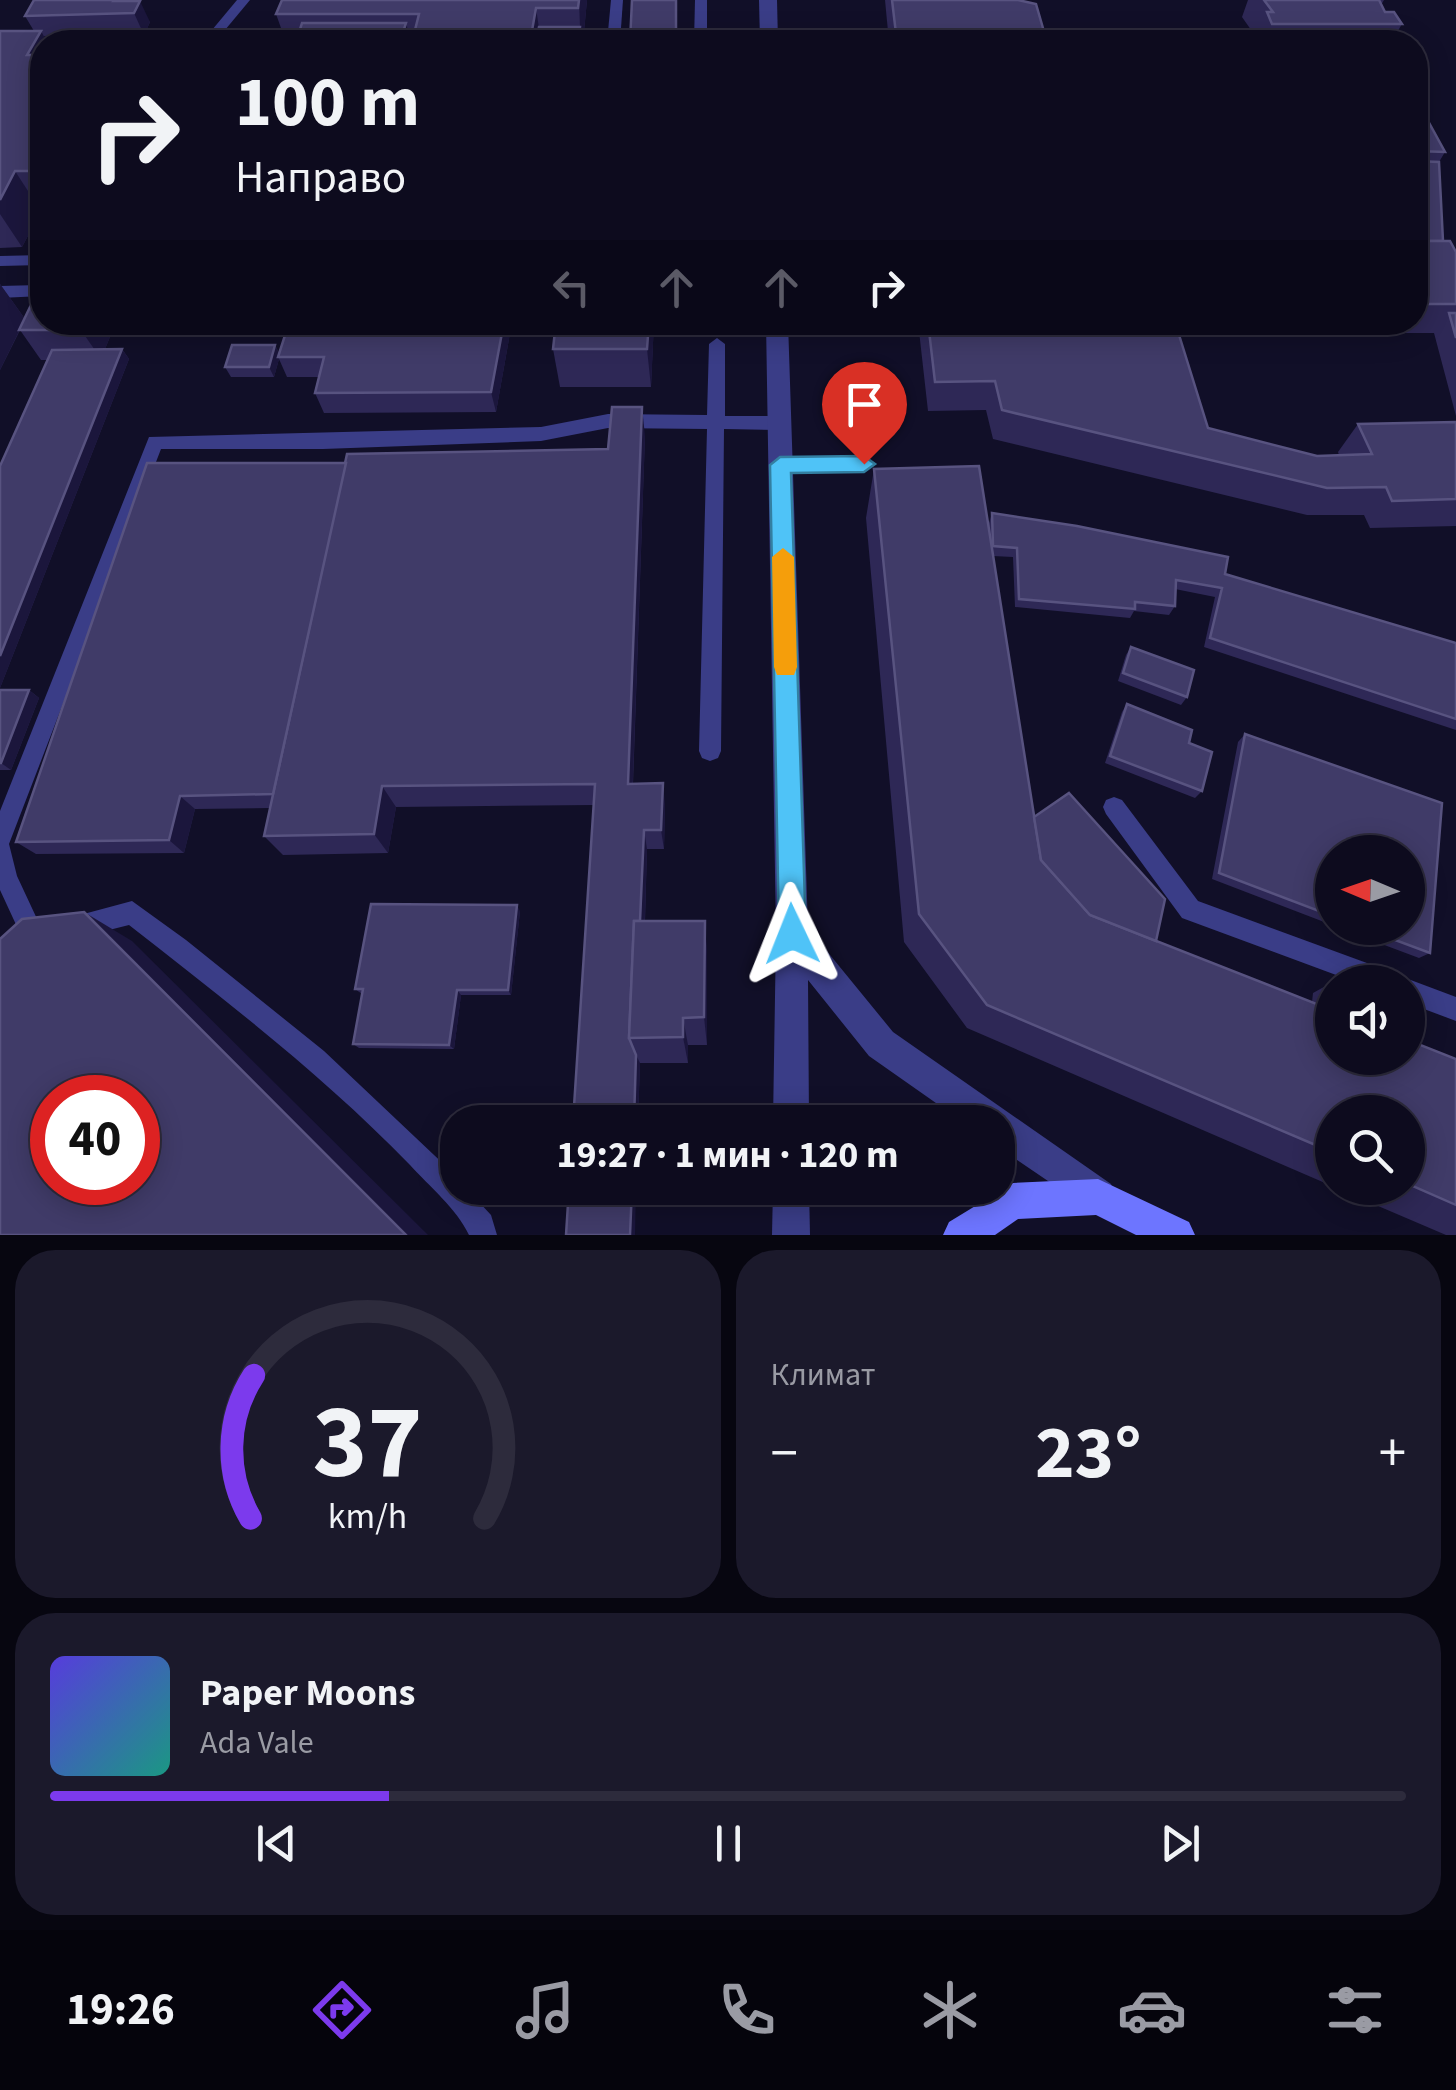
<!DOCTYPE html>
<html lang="ru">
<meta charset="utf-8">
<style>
:root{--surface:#0d0b1e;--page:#1b192b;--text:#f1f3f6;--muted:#9a9ba4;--line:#2d2b3c;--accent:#7c3aed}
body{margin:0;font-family:"Source Sans 3",sans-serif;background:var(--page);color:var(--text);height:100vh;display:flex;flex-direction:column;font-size:38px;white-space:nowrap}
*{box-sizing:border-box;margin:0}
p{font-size:32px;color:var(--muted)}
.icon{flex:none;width:55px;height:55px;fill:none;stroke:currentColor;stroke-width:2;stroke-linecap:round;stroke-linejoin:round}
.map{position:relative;height:1235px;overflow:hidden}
.panel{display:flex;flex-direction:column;gap:15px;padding:15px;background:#070610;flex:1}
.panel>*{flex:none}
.top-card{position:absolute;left:30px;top:30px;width:1398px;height:305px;border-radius:40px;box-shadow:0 5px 25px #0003,0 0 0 2px var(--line);background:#0d0b1e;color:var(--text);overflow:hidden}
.needle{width:65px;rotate:272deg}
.controls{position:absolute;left:1315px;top:835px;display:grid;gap:20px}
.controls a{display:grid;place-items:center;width:110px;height:110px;border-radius:50%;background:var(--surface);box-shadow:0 5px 25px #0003,0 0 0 2px var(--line);font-size:50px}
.speed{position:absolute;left:30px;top:1075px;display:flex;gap:20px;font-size:50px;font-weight:700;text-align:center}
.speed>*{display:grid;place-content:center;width:130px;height:130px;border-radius:50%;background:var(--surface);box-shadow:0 5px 25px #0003,0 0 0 2px var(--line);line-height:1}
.speed .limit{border:15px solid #d22;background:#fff;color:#111}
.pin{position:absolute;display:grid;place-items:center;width:85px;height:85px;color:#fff;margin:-102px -42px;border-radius:50% 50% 50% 0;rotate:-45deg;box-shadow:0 0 10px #0007}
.pin .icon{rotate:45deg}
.me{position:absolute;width:110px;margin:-55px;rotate:358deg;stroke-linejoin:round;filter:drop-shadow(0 0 8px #0008)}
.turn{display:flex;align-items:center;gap:35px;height:210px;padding:0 40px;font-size:45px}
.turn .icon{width:130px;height:130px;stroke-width:2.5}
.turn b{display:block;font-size:70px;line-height:85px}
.lanes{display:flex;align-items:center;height:95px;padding:0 40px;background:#0003;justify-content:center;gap:50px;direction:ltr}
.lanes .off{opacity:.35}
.big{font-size:75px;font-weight:700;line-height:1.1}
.panel .widget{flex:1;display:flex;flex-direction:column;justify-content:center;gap:15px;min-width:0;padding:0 35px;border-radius:40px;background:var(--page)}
.panel .dial{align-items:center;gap:0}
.dial svg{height:260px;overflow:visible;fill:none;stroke:var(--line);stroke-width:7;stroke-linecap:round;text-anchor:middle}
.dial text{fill:var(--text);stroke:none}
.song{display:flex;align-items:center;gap:30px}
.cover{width:120px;height:120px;border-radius:15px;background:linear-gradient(135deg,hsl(250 70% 55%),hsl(170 70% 35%))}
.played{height:10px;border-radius:5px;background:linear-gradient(90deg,var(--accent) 25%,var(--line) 25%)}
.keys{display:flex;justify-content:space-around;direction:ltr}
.heat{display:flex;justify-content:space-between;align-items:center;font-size:55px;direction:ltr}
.panel .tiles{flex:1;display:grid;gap:15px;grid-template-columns:1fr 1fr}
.widget:last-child{grid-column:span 2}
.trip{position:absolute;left:440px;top:1105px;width:575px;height:100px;border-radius:40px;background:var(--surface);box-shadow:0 5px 25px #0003,0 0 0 2px var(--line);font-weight:700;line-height:100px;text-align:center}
.tabs{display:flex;height:160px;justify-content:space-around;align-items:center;background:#05040c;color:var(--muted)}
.tabs .icon{width:70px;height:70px}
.tabs .current{color:var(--accent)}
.tabs b{font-size:45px;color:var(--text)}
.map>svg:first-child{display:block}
</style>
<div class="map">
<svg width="1456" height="1235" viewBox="0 0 1456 1235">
<rect width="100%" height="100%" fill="#110f28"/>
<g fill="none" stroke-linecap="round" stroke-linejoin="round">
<!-- service -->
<g fill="#3a3d87" fill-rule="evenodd">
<path d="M237 0H250L215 42H202Z"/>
<path d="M611 0H623L620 42H607Z"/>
<path d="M695 0H707V42H694Z"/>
<path d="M42 255V265L0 266V256Z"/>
<path d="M39 285 42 286V296L0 298V286Z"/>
<path d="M717 338 725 344V416H779L788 423 779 430 724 429 721 751 718 758 710 761 702 758 699 751 707 429 608 428 541 441 323 449H161L9 844 17 876 45 936 41 944 33 948 25 944 0 890V811L149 437 541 427 608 414 707 415 709 344Z"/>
<path d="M865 457 874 464 865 471 780 472 771 465 780 458Z"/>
<path d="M1114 797 1122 800 1198 901 1386 970 1395 973 1398 982H1355L1182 918 1106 814 1103 807 1106 800Z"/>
<path d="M132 901 186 940 324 1051 452 1172 458 1178V1188H466L491 1215 497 1235H469C457 1209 429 1186 410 1165 324 1076 226 1001 129 925L73 939 65 935 61 927 65 919Z"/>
<path d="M1408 979 1456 997V1021L1408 1003V982H1399Z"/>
</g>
<!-- tertiary -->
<g fill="#3a3d87" fill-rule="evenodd">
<path d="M759 0H777L778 42H760Z"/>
<path d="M766 322H788L808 928 893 1032 1111 1184 1116 1197 1111 1210 1098 1215 998 1147V1122H963L869 1056 808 980 809 1122H773L776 934Z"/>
<path d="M773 1188H809L810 1235H772Z"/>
</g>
<!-- secondary -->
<path fill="#6d75ff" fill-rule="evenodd" d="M1098 1179 1189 1222 1195 1235H1136L1096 1215 1018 1219 995 1235H943L949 1222 1013 1183Z"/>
</g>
<!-- wall -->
<g fill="#2e2856">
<path d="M282 0H587L583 42H286L276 14Z"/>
<path d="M885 0H1018L1047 42H889Z"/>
<path d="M1248 0H1384L1381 5 1385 12 1402 24 1396 34 1398 42H1254L1256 37 1242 17Z"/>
<path d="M124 1 150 22 144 35 44 36 47 42H42V211H41L22 247 0 248V31H34L25 16Z"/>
<path d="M1415 99 1445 152 1439 162 1443 241 1456 252V416L1434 333H1341L1337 322H1415Z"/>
<path d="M0 284 25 319 42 322H116L105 349H122L129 359 0 688V466L47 360H41L20 330 0 370Z"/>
<path d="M512 322 496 412 324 413 315 393 319 377H287L279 359 274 377H231L225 367 275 345 279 353 347 329Z"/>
<path d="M556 322H654L651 387H560L553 349Z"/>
<path d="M918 322H1175L1208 428 1317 456 1339 455 1338 452 1358 424 1456 422V526L1370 528 1364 515H1307L993 439 986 410 928 411Z"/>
<path d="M645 436 633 784 665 804 664 849H647L645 921H705L707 956V1045H688V1063H640L638 1122 594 805 396 807 388 853 283 855 264 836 270 808 195 809 184 853 36 854 16 842 346 463 608 449Z"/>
<path d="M874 469 989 531V523L992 513 1225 574 1456 643V730L1204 647 1215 597 1175 589V606L1169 615 1134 611 1130 618 1015 607 1013 557 993 556 1034 817 1156 941 1312 1002 1313 993 1331 983 1414 1042 1456 1059V1235H1446L1336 1188H1408V1112H1332V1186L967 1028 904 942 866 518Z"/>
<path d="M1131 647 1187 697 1181 705 1118 681 1126 655Z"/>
<path d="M0 690H29L39 698 11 770H0Z"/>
<path d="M1127 704 1202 791 1195 798 1105 763 1122 712Z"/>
<path d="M1245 734 1430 953 1419 958 1339 928H1408L1332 852V925L1212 879 1238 742Z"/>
<path d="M520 911 511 995H461L454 1049 359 1048 353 1044 362 994 355 989Z"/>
</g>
<!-- shaded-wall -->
<g fill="#1b163c">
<path d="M579 0H587L583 42H578L580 27Z"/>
<path d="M140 1 150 22 144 35 134 13Z"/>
<path d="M536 8 541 42H530Z"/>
<path d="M406 23 411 42H400Z"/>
<path d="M41 31 47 42H42V83L27 55Z"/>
<path d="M15 171 41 211 22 247 0 214V200Z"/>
<path d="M0 284 25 319 0 370Z"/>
<path d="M85 322H116L101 359 81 330Z"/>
<path d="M504 322H512L496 412 491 392Z"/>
<path d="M649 322H654L651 387 647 349Z"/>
<path d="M275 345 280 355 278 357 279 359 274 377 269 367Z"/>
<path d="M122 349 129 359 0 688V656Z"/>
<path d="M642 407 645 436 632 804 628 784Z"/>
<path d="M29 690 39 698 11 770 1 763Z"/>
<path d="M663 783 665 804 664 849 661 830Z"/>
<path d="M382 786 396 807 388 853 374 834Z"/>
<path d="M180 796 195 809 184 853 169 840Z"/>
<path d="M644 830 647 849 641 1038H637Z"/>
<path d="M517 905 520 911 511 995 508 990Z"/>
<path d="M84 912 132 941 428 1235H406Z"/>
<path d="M705 921 707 956V1045L704 1017Z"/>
<path d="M457 990 461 995 454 1049 449 1045Z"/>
<path d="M683 1018 688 1045V1063L683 1037Z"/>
<path d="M636 1055 640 1063 638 1122H634Z"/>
<path d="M632 1188H636L635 1235H630Z"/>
</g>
<!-- building -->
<g fill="#403b68" stroke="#585380" stroke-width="2.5" fill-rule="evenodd">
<path d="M34 0H115L114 1H140L134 13 25 16Z"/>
<path d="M282 0H579L578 8H536L530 42H412L419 14H276Z"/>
<path d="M632 0H676V42H630Z"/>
<path d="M892 0H1018L1036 4 1047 42H897Z"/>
<path d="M1264 0H1379L1385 12H1394L1402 24H1272L1267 12H1273Z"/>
<path d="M302 23H406L400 42H296Z"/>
<path d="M539 27H580L578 42H536Z"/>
<path d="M0 31H41L27 55H42V171H15L0 200Z"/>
<path d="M1372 34H1396L1398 42H1373Z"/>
<path d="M1415 99H1416L1445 152 1415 151Z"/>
<path d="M1415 161 1439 162 1443 241H1416Z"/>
<path d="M1415 241H1450L1456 252V304H1415Z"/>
<path d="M42 282V322H85L81 330H19Z"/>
<path d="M1449 313H1456V338Z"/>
<path d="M349 322H504L491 392 315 393 324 357H278L287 329H347Z"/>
<path d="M556 322H649L647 349H553Z"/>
<path d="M928 322H1175L1208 428 1317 456 1372 454 1358 424 1456 422V499L1392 501 1386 487 1327 488 1002 410 995 381 935 382Z"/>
<path d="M232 345H275L269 367H225Z"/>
<path d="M122 349 0 656V466L52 350Z"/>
<path d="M612 407H642L628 784 663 783 661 830H644L640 921H634L629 1038 636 1055 634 1122H573L595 784 382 786 374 834 264 836 347 454 608 449Z"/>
<path d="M147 463H346L273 794 180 796 169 840 16 842Z"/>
<path d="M979 466 1041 860 1090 915 1332 1010V1058H1408V1040L1456 1059V1205L1408 1184V1112H1332V1152L987 1005 919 914 874 469Z"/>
<path d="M992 513 1077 526 1228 557 1225 574 1456 643V719L1210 638 1222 588 1176 580 1175 606 1135 602V609L1019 599 1017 548 993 546Z"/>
<path d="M1131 647 1194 670 1187 697 1123 673Z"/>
<path d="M0 690H29L1 763H0Z"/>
<path d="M1127 704 1192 730 1189 743 1212 752 1202 791 1110 756Z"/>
<path d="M1245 734 1442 803 1430 953 1363 928H1408V852H1332V916L1219 873Z"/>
<path d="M1069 793 1165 899 1156 941 1090 915 1041 860 1034 817Z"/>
<path d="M371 904 517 905 508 990H457L449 1045 353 1044 363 989H355Z"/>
<path d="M84 912 406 1235H0V939L22 919ZM52 1098H138V1182H52Z"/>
<path d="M634 921H705L704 1017 683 1018V1037L629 1038Z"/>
<path d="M1331 983 1332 984V1010L1328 1008Z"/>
<path d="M1408 1014 1417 1017 1414 1042 1408 1040Z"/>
<path d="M569 1188H632L630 1235H566Z"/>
</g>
<!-- route -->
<path fill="#4fc3f7" stroke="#337fa1" stroke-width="2.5" d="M864 456 875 464 864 472 791 473 806 934 802 943 792 947 783 943 779 934 770 465 780 457Z"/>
<!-- slow -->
<path fill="#f59e0b" d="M783 548 794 557 797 667 794 675H777L774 667 772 557Z"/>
</svg>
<div class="controls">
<a><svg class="needle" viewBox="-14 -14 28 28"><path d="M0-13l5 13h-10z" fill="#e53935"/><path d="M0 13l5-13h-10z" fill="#9a9ba4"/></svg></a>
<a><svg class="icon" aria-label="sound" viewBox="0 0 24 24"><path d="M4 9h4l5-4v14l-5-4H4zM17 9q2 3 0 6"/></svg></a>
<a><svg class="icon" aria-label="search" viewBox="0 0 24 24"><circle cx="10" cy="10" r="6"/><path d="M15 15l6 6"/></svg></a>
</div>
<div class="speed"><div class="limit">40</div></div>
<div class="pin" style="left:864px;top:464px;background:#d93025"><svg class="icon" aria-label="arrive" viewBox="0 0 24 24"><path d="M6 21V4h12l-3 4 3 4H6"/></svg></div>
<svg class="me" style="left:792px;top:934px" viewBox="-20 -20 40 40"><path d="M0-17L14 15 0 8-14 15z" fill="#4fc3f7" stroke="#fff" stroke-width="4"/></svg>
<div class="trip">19:27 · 1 мин · 120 m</div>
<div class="top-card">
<div class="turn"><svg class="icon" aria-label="right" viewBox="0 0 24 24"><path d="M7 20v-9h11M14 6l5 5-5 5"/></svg><div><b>100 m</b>Направо</div></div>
<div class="lanes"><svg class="icon off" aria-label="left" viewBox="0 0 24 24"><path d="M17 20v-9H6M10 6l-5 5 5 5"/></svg><svg class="icon off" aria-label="ahead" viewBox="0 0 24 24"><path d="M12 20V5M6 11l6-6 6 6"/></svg><svg class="icon off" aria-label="ahead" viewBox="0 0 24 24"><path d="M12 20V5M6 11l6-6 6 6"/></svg><svg class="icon" aria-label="right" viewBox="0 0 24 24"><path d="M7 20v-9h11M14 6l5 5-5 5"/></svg></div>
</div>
</div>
<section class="panel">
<div class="tiles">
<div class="widget dial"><svg viewBox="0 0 100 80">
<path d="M14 69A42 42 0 1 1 86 69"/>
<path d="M14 69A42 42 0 0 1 15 25" stroke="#7c3aed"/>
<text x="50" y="56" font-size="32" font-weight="700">37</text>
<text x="50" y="72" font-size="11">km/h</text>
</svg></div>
<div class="widget"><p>Климат</p>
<div class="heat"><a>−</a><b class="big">23°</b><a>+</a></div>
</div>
<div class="widget">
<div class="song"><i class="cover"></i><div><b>Paper Moons</b><p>Ada Vale</p></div></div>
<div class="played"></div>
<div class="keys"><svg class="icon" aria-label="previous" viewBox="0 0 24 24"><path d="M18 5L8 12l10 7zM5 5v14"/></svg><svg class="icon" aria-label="pause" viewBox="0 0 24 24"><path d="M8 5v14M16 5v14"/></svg><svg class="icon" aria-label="next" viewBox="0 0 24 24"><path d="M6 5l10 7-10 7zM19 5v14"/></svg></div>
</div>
</div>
</section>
<nav class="tabs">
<b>19:26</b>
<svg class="icon current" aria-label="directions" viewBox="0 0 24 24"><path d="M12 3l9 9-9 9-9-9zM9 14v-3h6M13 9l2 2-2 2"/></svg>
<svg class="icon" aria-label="music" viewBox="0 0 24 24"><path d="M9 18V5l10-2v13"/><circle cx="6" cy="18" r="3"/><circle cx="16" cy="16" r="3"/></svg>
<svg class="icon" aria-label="phone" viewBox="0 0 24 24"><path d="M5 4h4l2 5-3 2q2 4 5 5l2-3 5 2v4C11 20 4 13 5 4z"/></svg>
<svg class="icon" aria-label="climate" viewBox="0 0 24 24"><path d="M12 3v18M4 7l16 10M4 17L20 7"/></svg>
<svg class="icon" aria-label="car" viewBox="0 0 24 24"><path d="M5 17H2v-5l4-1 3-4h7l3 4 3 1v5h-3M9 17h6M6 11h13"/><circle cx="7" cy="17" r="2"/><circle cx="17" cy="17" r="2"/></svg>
<svg class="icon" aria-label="filters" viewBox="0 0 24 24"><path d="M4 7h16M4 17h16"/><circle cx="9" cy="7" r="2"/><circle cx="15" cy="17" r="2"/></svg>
</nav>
